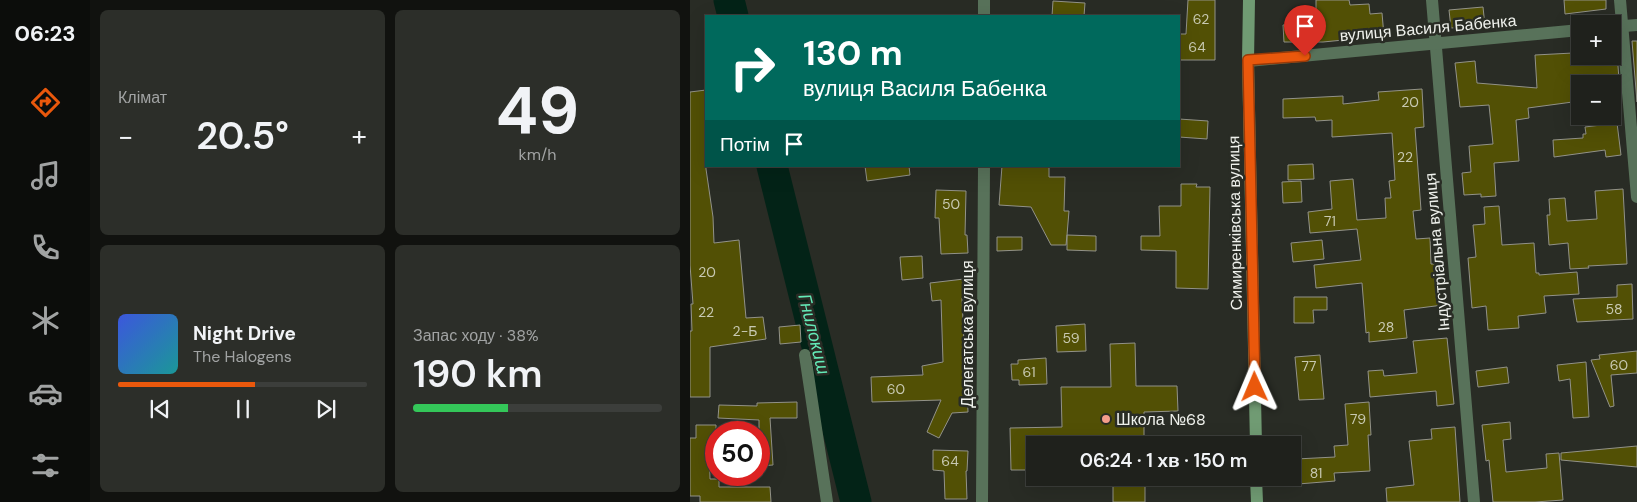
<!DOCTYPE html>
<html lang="uk">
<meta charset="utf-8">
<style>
:root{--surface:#1f211c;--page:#2c2e29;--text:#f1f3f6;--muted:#a1a3a3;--line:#3c3e3b;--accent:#ea580c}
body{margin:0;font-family:"DM Sans",sans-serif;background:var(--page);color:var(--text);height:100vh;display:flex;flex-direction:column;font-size:19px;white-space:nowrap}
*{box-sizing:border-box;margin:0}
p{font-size:16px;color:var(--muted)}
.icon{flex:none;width:28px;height:28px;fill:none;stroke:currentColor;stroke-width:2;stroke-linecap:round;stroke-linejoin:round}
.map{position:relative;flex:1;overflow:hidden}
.panel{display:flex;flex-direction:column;gap:10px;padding:10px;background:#11120f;width:600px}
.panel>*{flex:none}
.banner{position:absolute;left:15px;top:15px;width:475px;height:152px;border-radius:0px;box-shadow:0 5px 20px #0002,0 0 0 1px var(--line);background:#00695c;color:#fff;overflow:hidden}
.controls{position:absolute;left:881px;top:15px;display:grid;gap:10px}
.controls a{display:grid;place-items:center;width:50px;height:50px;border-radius:0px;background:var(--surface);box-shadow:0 5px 20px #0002,0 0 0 1px var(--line);font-size:25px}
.speed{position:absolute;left:15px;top:421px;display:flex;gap:10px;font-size:25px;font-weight:700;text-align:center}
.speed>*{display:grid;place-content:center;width:65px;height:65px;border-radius:50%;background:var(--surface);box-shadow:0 5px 20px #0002,0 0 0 1px var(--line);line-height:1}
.speed .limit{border:8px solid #d22;background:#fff;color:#111}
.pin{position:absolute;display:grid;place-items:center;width:42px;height:42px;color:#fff;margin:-51px -21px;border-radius:50% 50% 50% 0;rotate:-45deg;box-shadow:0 0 5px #0007}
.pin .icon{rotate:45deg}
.me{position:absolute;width:55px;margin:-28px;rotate:359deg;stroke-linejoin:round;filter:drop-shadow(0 0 4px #0008)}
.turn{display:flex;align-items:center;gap:18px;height:105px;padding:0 15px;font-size:22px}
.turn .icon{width:65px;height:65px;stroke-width:2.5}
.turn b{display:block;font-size:35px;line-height:42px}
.then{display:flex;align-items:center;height:48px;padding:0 15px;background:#0003;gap:10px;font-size:19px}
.big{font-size:38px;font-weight:600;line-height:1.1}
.panel .widget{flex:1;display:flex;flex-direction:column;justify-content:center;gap:8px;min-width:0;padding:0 18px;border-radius:8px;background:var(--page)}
.panel .dial{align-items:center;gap:0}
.dial b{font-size:65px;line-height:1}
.song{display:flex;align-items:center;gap:15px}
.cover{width:60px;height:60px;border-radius:8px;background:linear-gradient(135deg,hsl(230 70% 55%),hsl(180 70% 35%))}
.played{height:5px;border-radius:2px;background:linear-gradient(90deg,var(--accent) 55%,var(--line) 55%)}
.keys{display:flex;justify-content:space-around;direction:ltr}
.heat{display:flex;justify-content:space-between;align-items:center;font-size:28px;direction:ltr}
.charge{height:8px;border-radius:4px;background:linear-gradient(90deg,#34c759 38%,var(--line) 0)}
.panel .tiles{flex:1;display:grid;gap:10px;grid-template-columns:repeat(2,1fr)}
.trip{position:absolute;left:336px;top:436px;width:275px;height:50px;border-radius:0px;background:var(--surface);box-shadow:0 5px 20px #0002,0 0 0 1px var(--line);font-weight:600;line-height:50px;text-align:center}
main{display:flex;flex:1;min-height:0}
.menu{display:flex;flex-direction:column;width:90px;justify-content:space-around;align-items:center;background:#0c0d0b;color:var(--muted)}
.menu .icon{width:35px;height:35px}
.menu .current{color:var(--accent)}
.menu b{font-size:22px;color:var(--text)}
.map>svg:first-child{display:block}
</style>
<main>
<nav class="menu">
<b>06:23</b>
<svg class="icon current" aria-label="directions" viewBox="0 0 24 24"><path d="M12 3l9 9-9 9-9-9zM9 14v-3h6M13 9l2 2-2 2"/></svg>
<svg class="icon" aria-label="music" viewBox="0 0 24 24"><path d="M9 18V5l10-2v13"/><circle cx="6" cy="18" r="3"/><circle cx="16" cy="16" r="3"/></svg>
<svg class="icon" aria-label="phone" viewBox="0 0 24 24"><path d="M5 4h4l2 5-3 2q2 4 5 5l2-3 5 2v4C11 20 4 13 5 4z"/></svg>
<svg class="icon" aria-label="climate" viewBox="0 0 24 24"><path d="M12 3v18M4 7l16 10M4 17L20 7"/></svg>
<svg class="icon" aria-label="car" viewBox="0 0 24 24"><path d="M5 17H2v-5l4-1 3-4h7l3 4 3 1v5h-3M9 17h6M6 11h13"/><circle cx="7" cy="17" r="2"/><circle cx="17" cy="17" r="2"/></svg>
<svg class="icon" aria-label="filters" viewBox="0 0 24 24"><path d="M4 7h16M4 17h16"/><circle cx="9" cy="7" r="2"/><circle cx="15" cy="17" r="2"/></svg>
</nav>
<section class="panel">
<div class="tiles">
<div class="widget"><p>Клімат</p>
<div class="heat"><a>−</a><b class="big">20.5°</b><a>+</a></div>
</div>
<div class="widget dial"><b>49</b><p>km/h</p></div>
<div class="widget">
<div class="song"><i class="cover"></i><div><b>Night Drive</b><p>The Halogens</p></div></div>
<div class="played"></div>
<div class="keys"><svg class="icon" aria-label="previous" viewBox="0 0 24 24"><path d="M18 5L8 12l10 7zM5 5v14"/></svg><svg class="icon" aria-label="pause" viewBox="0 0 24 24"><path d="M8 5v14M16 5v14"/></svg><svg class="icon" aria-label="next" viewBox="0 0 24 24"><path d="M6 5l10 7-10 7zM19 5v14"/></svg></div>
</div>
<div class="widget"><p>Запас ходу · 38%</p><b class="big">190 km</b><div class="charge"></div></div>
</div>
</section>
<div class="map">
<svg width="947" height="502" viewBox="0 0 947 502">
<rect width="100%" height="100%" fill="#292c25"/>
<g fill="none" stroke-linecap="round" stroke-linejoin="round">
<!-- river -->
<g stroke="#032317" stroke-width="31">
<path d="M39 0 43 16"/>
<path d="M82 166 166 502"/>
</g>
</g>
<!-- building -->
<g fill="#525005" stroke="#929289">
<path d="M498 0H525V60H489V34H496Z"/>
<path d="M626 0H659L660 5 679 4 680 14 692 13 694 36 633 42H594L593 25 609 24V19L626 18Z"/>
<path d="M874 0H916V9L875 14Z"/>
<path d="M363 1 395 3 394 16H362Z"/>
<path d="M793 7 795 26 761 28 759 10Z"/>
<path d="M942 41H947V102Z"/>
<path d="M926 42 931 103H922V84H890V101L838 108 839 118 826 120 829 161 804 163 806 196 791 197V194L774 195 772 173 781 172 779 146 803 144 799 105 770 107 765 63 785 61 787 83 847 88 845 55 883 53 884 58 922 56V43Z"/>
<path d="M732 89 734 127 725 128 731 210 723 211 726 239 740 238 741 264H747L753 305 714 310 717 338 679 342V332L676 333 672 283 626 288 624 265 671 260 667 229 620 233 618 212 642 209 640 181 663 179 667 220 696 218 695 198H701L699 181 705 180 702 133 642 137V120L626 121 625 117 593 118V99L653 96V104L689 100 688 92Z"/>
<path d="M16 90V169L23 217 24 243 49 240 56 318 73 317 76 339 20 347V397H0V331H2L1 304H3L0 265V92Z"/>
<path d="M489 119 518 121 517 139 489 137Z"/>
<path d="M927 123 931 155 916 157 915 150 864 157 863 140 893 138V134H896L895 127Z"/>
<path d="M623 164 624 179 598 180V165Z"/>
<path d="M175 166H219L220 175 177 181Z"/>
<path d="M312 166H359V177H375L374 211H379L377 235 406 236V251L377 250V235L376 245H361L341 207 309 205Z"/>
<path d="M611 181 612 202 593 203 592 182Z"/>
<path d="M491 184H507L506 187H520L518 289 486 288V251L451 250V236H470L469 206H491Z"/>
<path d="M933 189 937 264 898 266 899 268 880 269 878 243 859 245 857 215H860L859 199 875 198 877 221 907 219 905 191Z"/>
<path d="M246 190 276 191 275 235H277L278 253 251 254 249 218H245Z"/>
<path d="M809 206 812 245 844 243 846 273H849V275L887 272 889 294 854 296 856 313 828 316 829 328 798 330 796 306 782 308 778 258 786 257 783 225 795 224 794 207Z"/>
<path d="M307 237H332V250L307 251Z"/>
<path d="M632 240 634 259 603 262 601 243Z"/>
<path d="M232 256 233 278 212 280 210 257Z"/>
<path d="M274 279 276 298H272L276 388H277L278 412 262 413 249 438 237 432 251 400 182 402 181 377 233 375 232 366 253 362 251 300 242 301 240 283Z"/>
<path d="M942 284 943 319 887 322 883 299 927 297V285Z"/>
<path d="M604 297H637V310H623L624 323H604Z"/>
<path d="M395 324 396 351 367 352 366 326Z"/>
<path d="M110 325 111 342 90 344 89 327Z"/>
<path d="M757 338 764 404 747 406 746 391 680 397 678 371 693 370 694 376 727 373 723 341Z"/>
<path d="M445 343 446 386H487L488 411 454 412V445H423V442L349 443V445H345V470H321L320 428 372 427 371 387H421L420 344Z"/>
<path d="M947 351V373L921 375 924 406 920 407 901 360 910 359 909 355Z"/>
<path d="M630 355 634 399 609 400 605 357Z"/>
<path d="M356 358 357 384 329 385V380H322L321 364H328V360Z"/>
<path d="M896 362 899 417 883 418 880 379 869 381 867 365Z"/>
<path d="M817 367 819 383 788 387 786 371Z"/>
<path d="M107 402V418H80L83 465 69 466V420L28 418 29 405 67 406V403Z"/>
<path d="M679 402 681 435H678L680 471 644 473 645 481 608 484 606 459 645 457 644 446 658 445 655 404Z"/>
<path d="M820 422 821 439 813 440 816 472 857 468 856 454 869 453 873 500 845 502H803L799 460 796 461 792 425Z"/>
<path d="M6 425H26V448H19L20 479H29V487H80L81 502H10V496H0V438H6Z"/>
<path d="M765 427 770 502H697L696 488 724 485 719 441 742 439 741 429Z"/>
<path d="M947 446V467L871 460V453Z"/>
<path d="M243 450 278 451 277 471H276L277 499H255L254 471 243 470Z"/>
<rect x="423" y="478" width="32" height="24"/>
</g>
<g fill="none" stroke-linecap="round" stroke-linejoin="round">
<!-- street -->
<g stroke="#58725a" stroke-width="12">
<path d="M294 0V16"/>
<path d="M742 0 784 502"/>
<path d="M930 0 947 197"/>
<path d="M922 27 947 25"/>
<path d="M558 61 890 30"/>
<path d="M115 355 137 502"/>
<path d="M292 502 294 166"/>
</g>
<!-- secondary -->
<g stroke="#709b73" stroke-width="12">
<path d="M559 0 558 61 566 445"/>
<path d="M566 478 567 502"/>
</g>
</g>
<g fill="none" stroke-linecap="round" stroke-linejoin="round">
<defs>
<path id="route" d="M565 387 558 60 615 56"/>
</defs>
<!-- route casing -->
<use href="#route" stroke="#983908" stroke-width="12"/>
<!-- route -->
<use href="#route" stroke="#ea580c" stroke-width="9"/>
</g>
<!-- markers -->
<circle fill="#f49d8b" stroke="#292c25" stroke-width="2" cx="416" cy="419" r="5"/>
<g text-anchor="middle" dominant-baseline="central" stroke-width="5" stroke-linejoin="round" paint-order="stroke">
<!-- number labels -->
<g font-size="14" fill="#c8c9b2">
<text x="511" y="19">62</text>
<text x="507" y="47">64</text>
<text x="720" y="102">20</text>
<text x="715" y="157">22</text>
<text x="261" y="204">50</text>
<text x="640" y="221">71</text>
<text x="17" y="272">20</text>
<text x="924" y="309">58</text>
<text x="16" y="312">22</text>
<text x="696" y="327">28</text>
<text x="55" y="331">2-Б</text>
<text x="381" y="338">59</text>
<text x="929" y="365">60</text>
<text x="619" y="366">77</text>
<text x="339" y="372">61</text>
<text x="206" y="389">60</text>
<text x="668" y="419">79</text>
<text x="260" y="461">64</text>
<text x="626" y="473">81</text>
</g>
<!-- street labels -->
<g font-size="16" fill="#eff1ec" stroke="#292c25">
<text transform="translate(738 28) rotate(-5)">вулиця Василя Бабенка</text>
<text transform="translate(545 223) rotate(-91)">Симиренківська вулиця</text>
<text transform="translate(747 252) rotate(-95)">Індустріальна вулиця</text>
<text transform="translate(277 334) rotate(-90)">Делегатська вулиця</text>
</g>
<!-- poi labels -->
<g font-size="16" fill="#eff1ec" stroke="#292c25" text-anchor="start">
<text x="426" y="419">Школа №68</text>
</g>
<!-- water labels -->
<g font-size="18" font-style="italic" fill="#64ebb8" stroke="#292c25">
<text transform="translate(124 334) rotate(76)">Гнилокиш</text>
</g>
</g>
</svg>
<div class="controls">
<a>+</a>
<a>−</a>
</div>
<div class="speed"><div class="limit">50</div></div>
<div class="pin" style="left:615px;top:56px;background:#d93025"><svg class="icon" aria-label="arrive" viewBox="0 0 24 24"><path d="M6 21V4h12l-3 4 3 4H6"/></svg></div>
<svg class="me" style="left:565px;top:387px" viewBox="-20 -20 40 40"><path d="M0-17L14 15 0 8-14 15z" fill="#ea580c" stroke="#fff" stroke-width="4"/></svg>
<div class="trip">06:24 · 1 хв · 150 m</div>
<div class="banner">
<div class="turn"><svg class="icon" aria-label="right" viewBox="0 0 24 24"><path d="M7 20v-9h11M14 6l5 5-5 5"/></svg><div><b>130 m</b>вулиця Василя Бабенка</div></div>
<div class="then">Потім<svg class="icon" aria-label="arrive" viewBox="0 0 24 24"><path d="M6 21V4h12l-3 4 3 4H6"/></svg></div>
</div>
</div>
</main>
